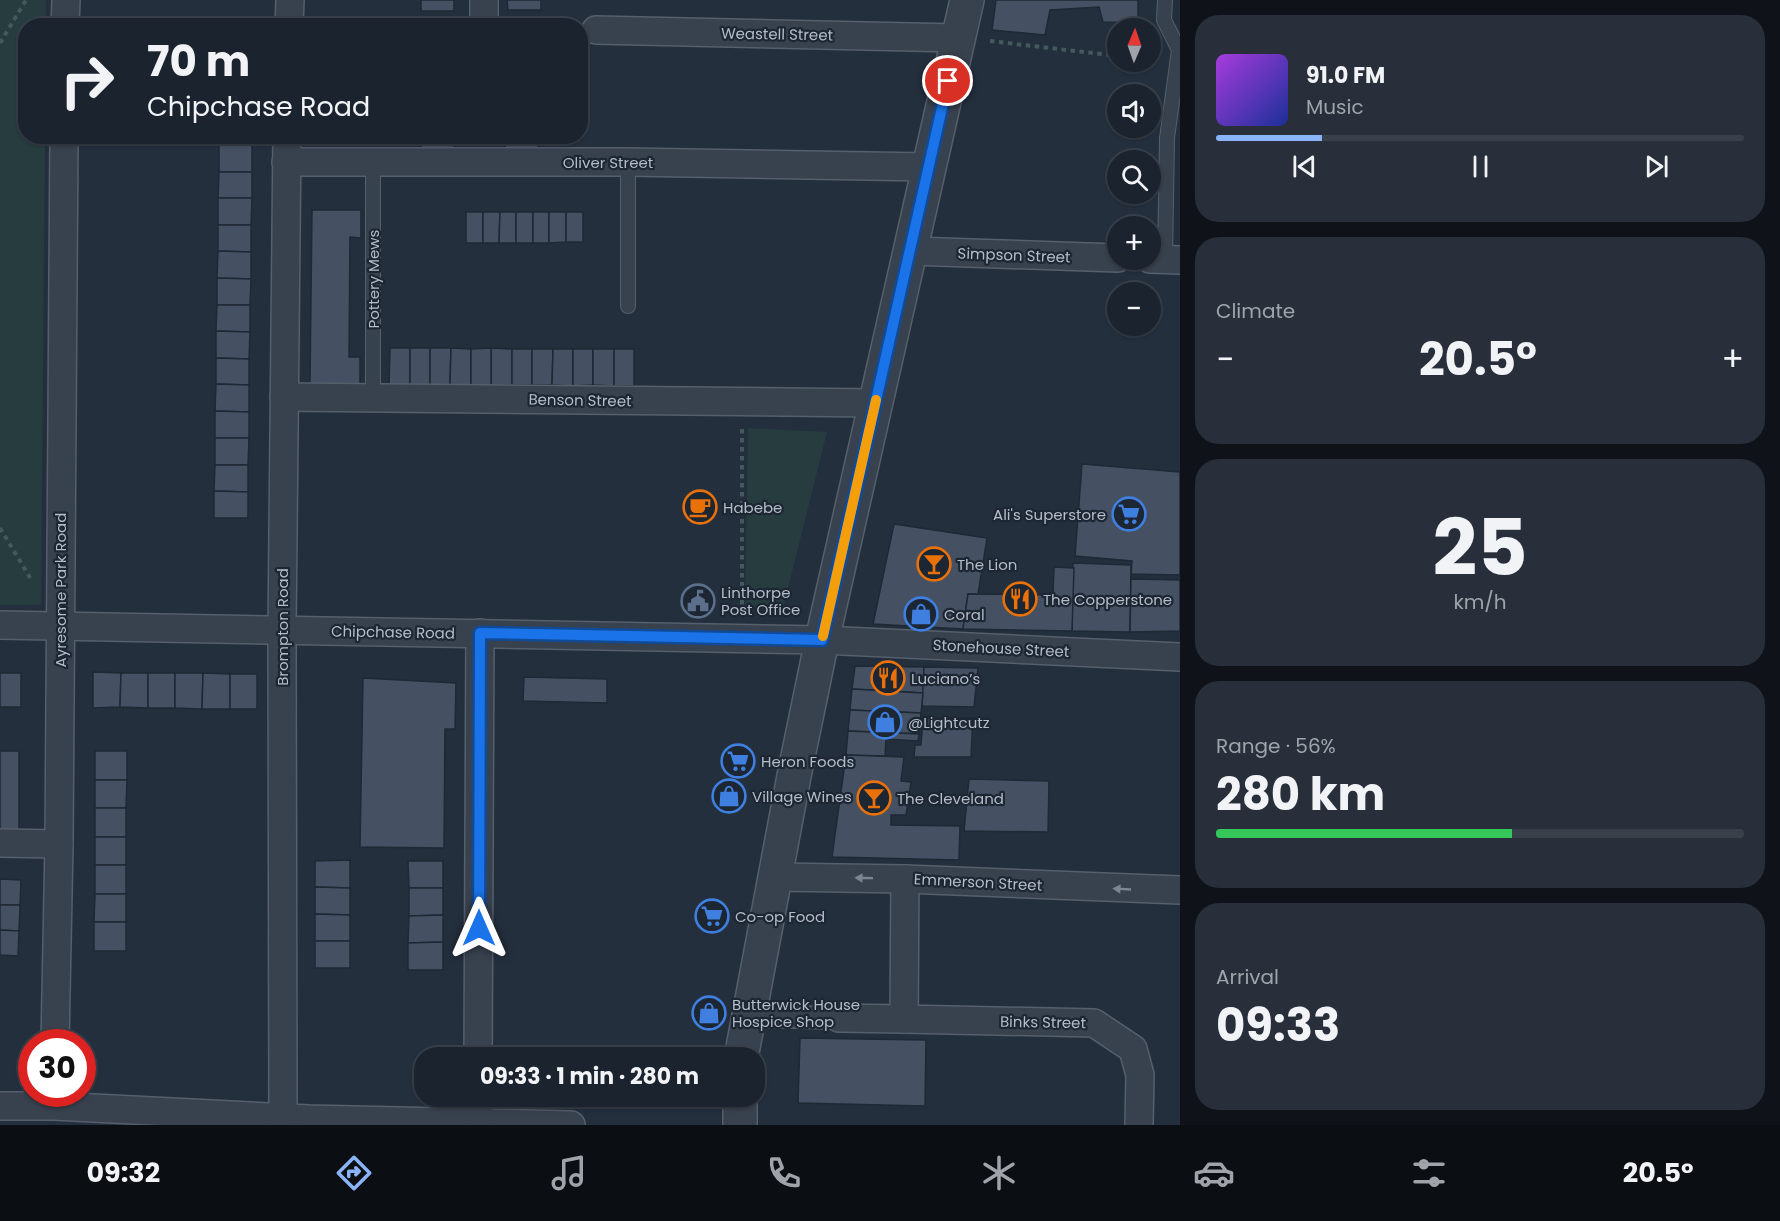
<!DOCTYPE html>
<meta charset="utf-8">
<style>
:root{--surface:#1b232e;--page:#282f3a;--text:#f1f3f6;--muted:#a0a4aa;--line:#39404a;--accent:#8ab4f8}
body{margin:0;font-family:Poppins,sans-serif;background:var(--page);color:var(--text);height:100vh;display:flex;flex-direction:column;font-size:22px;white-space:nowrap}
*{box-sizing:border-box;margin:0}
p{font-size:20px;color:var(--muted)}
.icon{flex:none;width:33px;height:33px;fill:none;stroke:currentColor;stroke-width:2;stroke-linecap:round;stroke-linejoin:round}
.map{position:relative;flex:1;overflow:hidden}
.panel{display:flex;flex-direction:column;gap:15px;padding:15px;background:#0f1319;width:600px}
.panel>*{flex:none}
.top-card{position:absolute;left:18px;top:18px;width:570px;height:126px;border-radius:24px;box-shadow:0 2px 4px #0004,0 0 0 2px var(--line);background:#1b232e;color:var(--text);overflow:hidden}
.needle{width:39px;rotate:2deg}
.controls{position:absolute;left:1107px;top:18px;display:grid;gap:12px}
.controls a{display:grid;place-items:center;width:54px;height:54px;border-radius:50%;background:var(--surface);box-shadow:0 2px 4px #0004,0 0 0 2px var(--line);font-size:30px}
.speed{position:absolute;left:18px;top:1029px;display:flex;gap:12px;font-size:30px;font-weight:700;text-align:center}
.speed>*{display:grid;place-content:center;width:78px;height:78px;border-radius:50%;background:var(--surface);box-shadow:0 2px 4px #0004,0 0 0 2px var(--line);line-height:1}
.speed .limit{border:9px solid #d22;background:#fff;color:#111}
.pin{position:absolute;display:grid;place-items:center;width:51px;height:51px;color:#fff;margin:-26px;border:3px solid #fff;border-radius:50%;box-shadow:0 2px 6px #0007}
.me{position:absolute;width:66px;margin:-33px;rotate:0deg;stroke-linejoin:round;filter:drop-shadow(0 0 4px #0008)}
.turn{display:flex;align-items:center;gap:21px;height:126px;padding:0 30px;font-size:27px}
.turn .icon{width:78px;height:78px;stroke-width:2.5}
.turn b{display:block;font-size:42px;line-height:51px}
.big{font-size:45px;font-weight:700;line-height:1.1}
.panel .card{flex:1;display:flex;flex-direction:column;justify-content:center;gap:9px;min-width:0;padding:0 21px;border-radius:24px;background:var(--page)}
.panel .dial{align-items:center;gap:0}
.dial b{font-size:78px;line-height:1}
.song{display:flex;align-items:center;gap:18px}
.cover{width:72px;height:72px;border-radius:9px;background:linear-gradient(135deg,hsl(280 70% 55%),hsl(230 70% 35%))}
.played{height:6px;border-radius:3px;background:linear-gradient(90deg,var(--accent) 20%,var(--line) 20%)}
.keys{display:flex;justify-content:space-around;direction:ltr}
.heat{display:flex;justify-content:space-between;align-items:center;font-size:33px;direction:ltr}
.charge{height:9px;border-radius:4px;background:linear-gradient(90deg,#34c759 56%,var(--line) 0)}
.trip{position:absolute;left:414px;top:1047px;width:351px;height:60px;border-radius:24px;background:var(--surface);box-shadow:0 2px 4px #0004,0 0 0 2px var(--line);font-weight:700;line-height:60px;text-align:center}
.tabs{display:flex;height:96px;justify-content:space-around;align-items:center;background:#0b0e12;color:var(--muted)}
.tabs .icon{width:42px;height:42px}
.tabs .active{color:var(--accent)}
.tabs b{font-size:27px;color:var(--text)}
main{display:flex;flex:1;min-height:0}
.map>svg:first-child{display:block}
</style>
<main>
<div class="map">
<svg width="1180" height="1125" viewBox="0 0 1180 1125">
<rect width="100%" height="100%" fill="#242f3e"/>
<!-- green -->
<g fill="#263c3f">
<path d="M0 0H46V25L26 26V136L45 137 41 605H0Z"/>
<path d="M748 428 827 432 783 608 745 607Z"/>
</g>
<!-- building -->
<g fill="#455162" stroke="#1f2835" stroke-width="1.5">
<rect x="421" y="0" width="33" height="11"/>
<path d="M507 0H541V10H508Z"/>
<path d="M996 0H1138V23L1103 22 1099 7 1050 10 1045 35 992 30Z"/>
<rect x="219" y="136" width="33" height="9"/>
<rect x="421" y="136" width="33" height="12"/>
<rect x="505" y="136" width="33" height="18"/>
<rect x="219" y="145" width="33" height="27"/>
<path d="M219 172H252V198H218Z"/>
<path d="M218 198H252L251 225H218Z"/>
<path d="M312 210H361V238L350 237 349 357H360V385L310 384Z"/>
<rect x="466" y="212" width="17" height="31"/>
<path d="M483 212H500L499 243H483Z"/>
<path d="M500 212H516V243H499Z"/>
<rect x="516" y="212" width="17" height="31"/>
<rect x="533" y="212" width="16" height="31"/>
<path d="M549 212H566V242L549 243Z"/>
<rect x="566" y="212" width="17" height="30"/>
<path d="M218 225H251V252L218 251Z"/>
<path d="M218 251 251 252V279L217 278Z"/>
<path d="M217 278 251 279 250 305H217Z"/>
<path d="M217 305H250V332L216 331Z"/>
<path d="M216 331 250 332 249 359 216 358Z"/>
<path d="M390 348H410V385H389Z"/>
<rect x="410" y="348" width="20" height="37"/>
<path d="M430 348H451L450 385H430Z"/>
<path d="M451 348 471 349V385H450Z"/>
<path d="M491 348 512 349V385H491Z"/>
<path d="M491 348V385H471V349Z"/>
<rect x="512" y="349" width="20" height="36"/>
<path d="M532 349H553L552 385H532Z"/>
<path d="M553 349H573V386L552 385Z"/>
<path d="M573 349H593V385L573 386Z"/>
<path d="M593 349H614V386L593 385Z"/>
<rect x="614" y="349" width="20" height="37"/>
<path d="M216 358 249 359V385L216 384Z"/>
<path d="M216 384 249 385V412L215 411Z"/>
<path d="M215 411 249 412V438H215Z"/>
<path d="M215 438H249L248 465H215Z"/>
<path d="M1082 464 1180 472V575L1131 574 1132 561 1075 556Z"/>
<path d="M215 465H248V492L214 491Z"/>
<path d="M214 491 248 492V518H214Z"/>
<path d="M894 524 987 538 978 594H968L963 629 873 624Z"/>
<path d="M1073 563 1131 565 1130 632 1072 631Z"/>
<path d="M1054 567 1074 568 1072 631 963 629 968 594 1053 595Z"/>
<path d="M1131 579 1180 580V631L1130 632Z"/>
<path d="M855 666 924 667 923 693 852 689Z"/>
<path d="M924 667 978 668 974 707 922 706Z"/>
<path d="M93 672 121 673 120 707 93 708Z"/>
<rect x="0" y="673" width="21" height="34"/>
<path d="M121 673H148V708L120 707Z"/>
<rect x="148" y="673" width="27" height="35"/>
<path d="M175 673H203L202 709 175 708Z"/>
<path d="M203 673 230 674V709H202Z"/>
<rect x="230" y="674" width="27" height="35"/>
<path d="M524 677 607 679V703L523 701Z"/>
<path d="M363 678 456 683 455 729H445L444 848 360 847Z"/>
<path d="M852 689 923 693 921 713 850 710Z"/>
<path d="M850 710 921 713 919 734 848 731Z"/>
<path d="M923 718H973L971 757H914L915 745H921Z"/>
<path d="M848 731 919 734 918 741 886 739 885 756 846 755Z"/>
<rect x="0" y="751" width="19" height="80"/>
<rect x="95" y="751" width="32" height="29"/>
<path d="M846 755 904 757 901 781 911 782 906 815H891V825L960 826 959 860 832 857Z"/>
<path d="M969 779 1049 781 1048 832 964 831Z"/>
<path d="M95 780H127L126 808H95Z"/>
<rect x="95" y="808" width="31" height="29"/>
<rect x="95" y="837" width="31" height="28"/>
<path d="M350 860V888L315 887V861Z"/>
<path d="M408 861H443V888H409Z"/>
<rect x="95" y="865" width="31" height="29"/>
<path d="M0 879 21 880 20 905H0Z"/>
<path d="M315 887 350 888V915L315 914Z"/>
<path d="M409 888H443V915L409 916Z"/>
<path d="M95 894H126V922H94Z"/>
<path d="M0 905H20L19 931 0 930Z"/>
<path d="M315 914 350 915V941H315Z"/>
<path d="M443 915V942L408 943 409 916Z"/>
<rect x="94" y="922" width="32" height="29"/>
<path d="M0 930 19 931 18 956 0 955Z"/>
<rect x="315" y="941" width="35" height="27"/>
<path d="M443 942V970H408V943Z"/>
<path d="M800 1038 926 1040 925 1106 798 1103Z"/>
</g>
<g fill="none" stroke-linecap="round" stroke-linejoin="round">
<defs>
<g id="service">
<path d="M628 162V306"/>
<path d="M1165 260 1167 138 1179 50 1164 20 1165 0"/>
<path d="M373 397V161"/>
</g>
<path id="pedestrian" d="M748 1016 839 1018"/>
<g id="minor">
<path d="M484 0V26"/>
<path d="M65 26 66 0"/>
<path d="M289 26 290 0"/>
<path d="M596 30 958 38"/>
<path d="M286 162H628L929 167"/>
<path d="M911 251 1118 258"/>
<path d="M1150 259 1180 260"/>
<path d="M284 397 875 403"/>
<path d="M0 625 822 640 1180 657"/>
<path d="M0 843 59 844"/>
<path d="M776 877 905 879 1180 890"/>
<path d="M905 879 904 1019 1094 1023 1133 1049 1140 1075 1139 1125"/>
<path d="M839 1018 904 1019"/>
<path d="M55 1042 59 844 64 136"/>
<path d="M478 1058 480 633"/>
<path d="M0 1106H54L309 1119 571 1125"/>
<path d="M283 1118 282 630 287 136"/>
<path d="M478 1123V1096"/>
</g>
<g id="tertiary">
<path d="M741 1058 794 776 822 640 967 0"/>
<path d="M740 1125V1096"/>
</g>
</defs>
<!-- service casing -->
<use href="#service" stroke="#565f6c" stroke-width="16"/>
<!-- pedestrian casing -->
<use href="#pedestrian" stroke="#565f6c" stroke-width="24"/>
<!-- minor casing -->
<use href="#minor" stroke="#565f6c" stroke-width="30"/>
<!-- tertiary casing -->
<use href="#tertiary" stroke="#565f6c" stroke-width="36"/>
<!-- path -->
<g stroke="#44595c" stroke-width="4" stroke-dasharray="4.5 4.5" stroke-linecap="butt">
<path d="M990 41 1118 56"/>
<path d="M0 43 26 0"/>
<path d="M742 429V611"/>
<path d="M0 528 32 581"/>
</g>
<!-- service -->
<use href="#service" stroke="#38414e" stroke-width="14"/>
<!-- pedestrian -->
<use href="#pedestrian" stroke="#38414e" stroke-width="21"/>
<!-- minor -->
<use href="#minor" stroke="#38414e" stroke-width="27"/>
<!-- tertiary -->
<use href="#tertiary" stroke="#38414e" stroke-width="33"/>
</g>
<!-- one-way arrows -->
<defs><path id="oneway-solid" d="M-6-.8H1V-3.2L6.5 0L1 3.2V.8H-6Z" transform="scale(1.5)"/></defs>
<g fill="#7c8592">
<use href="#oneway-solid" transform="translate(864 878) rotate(-179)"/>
<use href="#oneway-solid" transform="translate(1122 889) rotate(-177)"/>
</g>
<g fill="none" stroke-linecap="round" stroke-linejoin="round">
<defs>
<path id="route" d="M479 928 480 633 822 640 948 81"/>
</defs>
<!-- route casing -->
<use href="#route" stroke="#114b97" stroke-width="15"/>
<!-- route -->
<use href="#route" stroke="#1a73e8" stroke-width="10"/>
<!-- slow -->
<path stroke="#f59e0b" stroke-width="10" d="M823 636 876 400"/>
</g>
<!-- icons -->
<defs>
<symbol id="cafe-ring" viewBox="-11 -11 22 22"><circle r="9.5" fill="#1d2633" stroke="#e8710a" stroke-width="1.5"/><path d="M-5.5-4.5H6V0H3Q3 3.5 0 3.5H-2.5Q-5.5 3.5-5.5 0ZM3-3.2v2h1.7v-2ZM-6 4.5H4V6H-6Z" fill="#e8710a"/></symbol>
<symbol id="supermarket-ring" viewBox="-11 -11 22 22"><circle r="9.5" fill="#1d2633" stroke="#3f7fe0" stroke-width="1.5"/><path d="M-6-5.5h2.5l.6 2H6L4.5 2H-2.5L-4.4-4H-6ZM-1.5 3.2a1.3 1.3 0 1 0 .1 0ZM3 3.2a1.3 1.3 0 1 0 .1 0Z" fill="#3f7fe0"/></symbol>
<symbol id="bar-ring" viewBox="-11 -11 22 22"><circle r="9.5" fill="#1d2633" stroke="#e8710a" stroke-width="1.5"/><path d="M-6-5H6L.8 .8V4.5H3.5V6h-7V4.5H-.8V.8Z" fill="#e8710a"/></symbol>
<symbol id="restaurant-ring" viewBox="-11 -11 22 22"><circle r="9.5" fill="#1d2633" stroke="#e8710a" stroke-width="1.5"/><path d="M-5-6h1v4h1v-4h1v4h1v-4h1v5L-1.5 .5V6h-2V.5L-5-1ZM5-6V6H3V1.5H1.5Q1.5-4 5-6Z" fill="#e8710a"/></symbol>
<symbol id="civic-ring" viewBox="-11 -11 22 22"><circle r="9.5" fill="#1d2633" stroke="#5c6f8a" stroke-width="1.5"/><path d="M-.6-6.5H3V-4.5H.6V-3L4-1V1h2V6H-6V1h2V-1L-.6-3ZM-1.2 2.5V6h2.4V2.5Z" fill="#5c6f8a"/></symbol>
<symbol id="shop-ring" viewBox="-11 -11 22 22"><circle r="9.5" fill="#1d2633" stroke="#3f7fe0" stroke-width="1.5"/><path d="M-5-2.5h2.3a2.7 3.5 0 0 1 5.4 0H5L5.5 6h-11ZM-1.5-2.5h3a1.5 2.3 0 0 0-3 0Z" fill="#3f7fe0"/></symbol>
</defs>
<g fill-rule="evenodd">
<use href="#cafe-ring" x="681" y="488" width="38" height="38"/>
<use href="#supermarket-ring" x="1110" y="495" width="38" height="38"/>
<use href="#bar-ring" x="915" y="545" width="38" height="38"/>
<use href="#restaurant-ring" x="1001" y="580" width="38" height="38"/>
<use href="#civic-ring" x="679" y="582" width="38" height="38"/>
<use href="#shop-ring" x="902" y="595" width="38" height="38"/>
<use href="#restaurant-ring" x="869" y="659" width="38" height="38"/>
<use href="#shop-ring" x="866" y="703" width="38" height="38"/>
<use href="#supermarket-ring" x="719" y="742" width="38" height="38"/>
<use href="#shop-ring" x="710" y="777" width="38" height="38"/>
<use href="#bar-ring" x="855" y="779" width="38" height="38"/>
<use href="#supermarket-ring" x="693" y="897" width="38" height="38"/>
<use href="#shop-ring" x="690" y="994" width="38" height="38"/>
</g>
<g text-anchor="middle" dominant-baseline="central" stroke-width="4.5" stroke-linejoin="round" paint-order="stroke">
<!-- street labels -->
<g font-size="15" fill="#b4bcc9" stroke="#1d2633">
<text transform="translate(777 34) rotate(1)">Weastell Street</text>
<text x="608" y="162">Oliver Street</text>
<text transform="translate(1014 255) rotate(2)">Simpson Street</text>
<text transform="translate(373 279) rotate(-90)">Pottery Mews</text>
<text transform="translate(580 400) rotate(1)">Benson Street</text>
<text transform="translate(60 590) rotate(-90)">Ayresome Park Road</text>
<text transform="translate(282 627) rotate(-90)">Brompton Road</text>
<text transform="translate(393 632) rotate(1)">Chipchase Road</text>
<text transform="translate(1001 648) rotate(3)">Stonehouse Street</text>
<text transform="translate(978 882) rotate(3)">Emmerson Street</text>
<text transform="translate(1043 1022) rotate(1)">Binks Street</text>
</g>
<!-- poi labels -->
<g font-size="15" fill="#b4bcc9" stroke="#1d2633" text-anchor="start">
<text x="723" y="507">Habebe</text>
<text x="1106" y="514" text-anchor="end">Ali's Superstore</text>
<text x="957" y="564">The Lion</text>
<text x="721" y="592">Linthorpe<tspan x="721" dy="17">Post Office</tspan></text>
<text x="1043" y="599">The Copperstone</text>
<text x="944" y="614">Coral</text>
<text x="911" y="678">Luciano’s</text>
<text x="908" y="722">@Lightcutz</text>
<text x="761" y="761">Heron Foods</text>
<text x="752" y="796">Village Wines</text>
<text x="897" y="798">The Cleveland</text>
<text x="735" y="916">Co-op Food</text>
<text x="732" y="1004">Butterwick House<tspan x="732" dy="17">Hospice Shop</tspan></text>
</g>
</g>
</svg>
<div class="controls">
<a><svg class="needle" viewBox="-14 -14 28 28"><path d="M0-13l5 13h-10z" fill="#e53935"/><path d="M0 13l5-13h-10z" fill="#a0a4aa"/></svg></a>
<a><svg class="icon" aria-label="sound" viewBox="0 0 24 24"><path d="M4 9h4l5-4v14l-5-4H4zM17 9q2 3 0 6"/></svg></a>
<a><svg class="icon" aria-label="search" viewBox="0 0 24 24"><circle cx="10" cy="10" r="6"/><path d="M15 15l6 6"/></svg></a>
<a>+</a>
<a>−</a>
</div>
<div class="speed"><div class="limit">30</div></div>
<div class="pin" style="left:948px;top:81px;background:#d93025"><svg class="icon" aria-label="arrive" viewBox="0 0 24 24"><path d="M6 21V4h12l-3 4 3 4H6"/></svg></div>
<svg class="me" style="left:479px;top:928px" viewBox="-20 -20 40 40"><path d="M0-17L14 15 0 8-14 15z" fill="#1a73e8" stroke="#fff" stroke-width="4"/></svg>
<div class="trip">09:33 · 1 min · 280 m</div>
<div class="top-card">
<div class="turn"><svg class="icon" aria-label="right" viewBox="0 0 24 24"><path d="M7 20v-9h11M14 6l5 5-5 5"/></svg><div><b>70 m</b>Chipchase Road</div></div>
</div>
</div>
<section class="panel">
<div class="card">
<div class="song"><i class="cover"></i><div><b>91.0 FM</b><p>Music</p></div></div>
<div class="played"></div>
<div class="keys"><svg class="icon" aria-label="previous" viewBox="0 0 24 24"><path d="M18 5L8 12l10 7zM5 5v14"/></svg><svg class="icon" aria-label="pause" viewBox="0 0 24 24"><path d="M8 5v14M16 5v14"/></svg><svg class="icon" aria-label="next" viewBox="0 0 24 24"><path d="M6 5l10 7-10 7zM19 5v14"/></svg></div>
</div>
<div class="card"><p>Climate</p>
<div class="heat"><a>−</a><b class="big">20.5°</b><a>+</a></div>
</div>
<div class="card dial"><b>25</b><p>km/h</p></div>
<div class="card"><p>Range · 56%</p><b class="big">280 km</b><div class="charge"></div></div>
<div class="card"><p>Arrival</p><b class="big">09:33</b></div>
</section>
</main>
<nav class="tabs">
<b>09:32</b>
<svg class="icon active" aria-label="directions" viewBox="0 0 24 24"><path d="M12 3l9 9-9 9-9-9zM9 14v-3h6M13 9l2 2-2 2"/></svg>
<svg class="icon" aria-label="music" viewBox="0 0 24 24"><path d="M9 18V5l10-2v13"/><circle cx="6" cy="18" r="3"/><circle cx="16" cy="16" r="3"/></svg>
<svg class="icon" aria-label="phone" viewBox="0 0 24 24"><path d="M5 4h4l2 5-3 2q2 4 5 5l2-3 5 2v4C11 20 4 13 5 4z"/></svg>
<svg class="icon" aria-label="climate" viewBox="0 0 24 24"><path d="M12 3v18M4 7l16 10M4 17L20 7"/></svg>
<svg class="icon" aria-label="car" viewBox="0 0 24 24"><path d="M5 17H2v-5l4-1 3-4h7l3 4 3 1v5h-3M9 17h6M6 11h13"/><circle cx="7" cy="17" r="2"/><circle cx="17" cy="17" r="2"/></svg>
<svg class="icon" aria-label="filters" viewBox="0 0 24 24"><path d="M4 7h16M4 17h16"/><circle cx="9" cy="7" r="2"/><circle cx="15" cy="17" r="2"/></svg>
<b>20.5°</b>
</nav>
